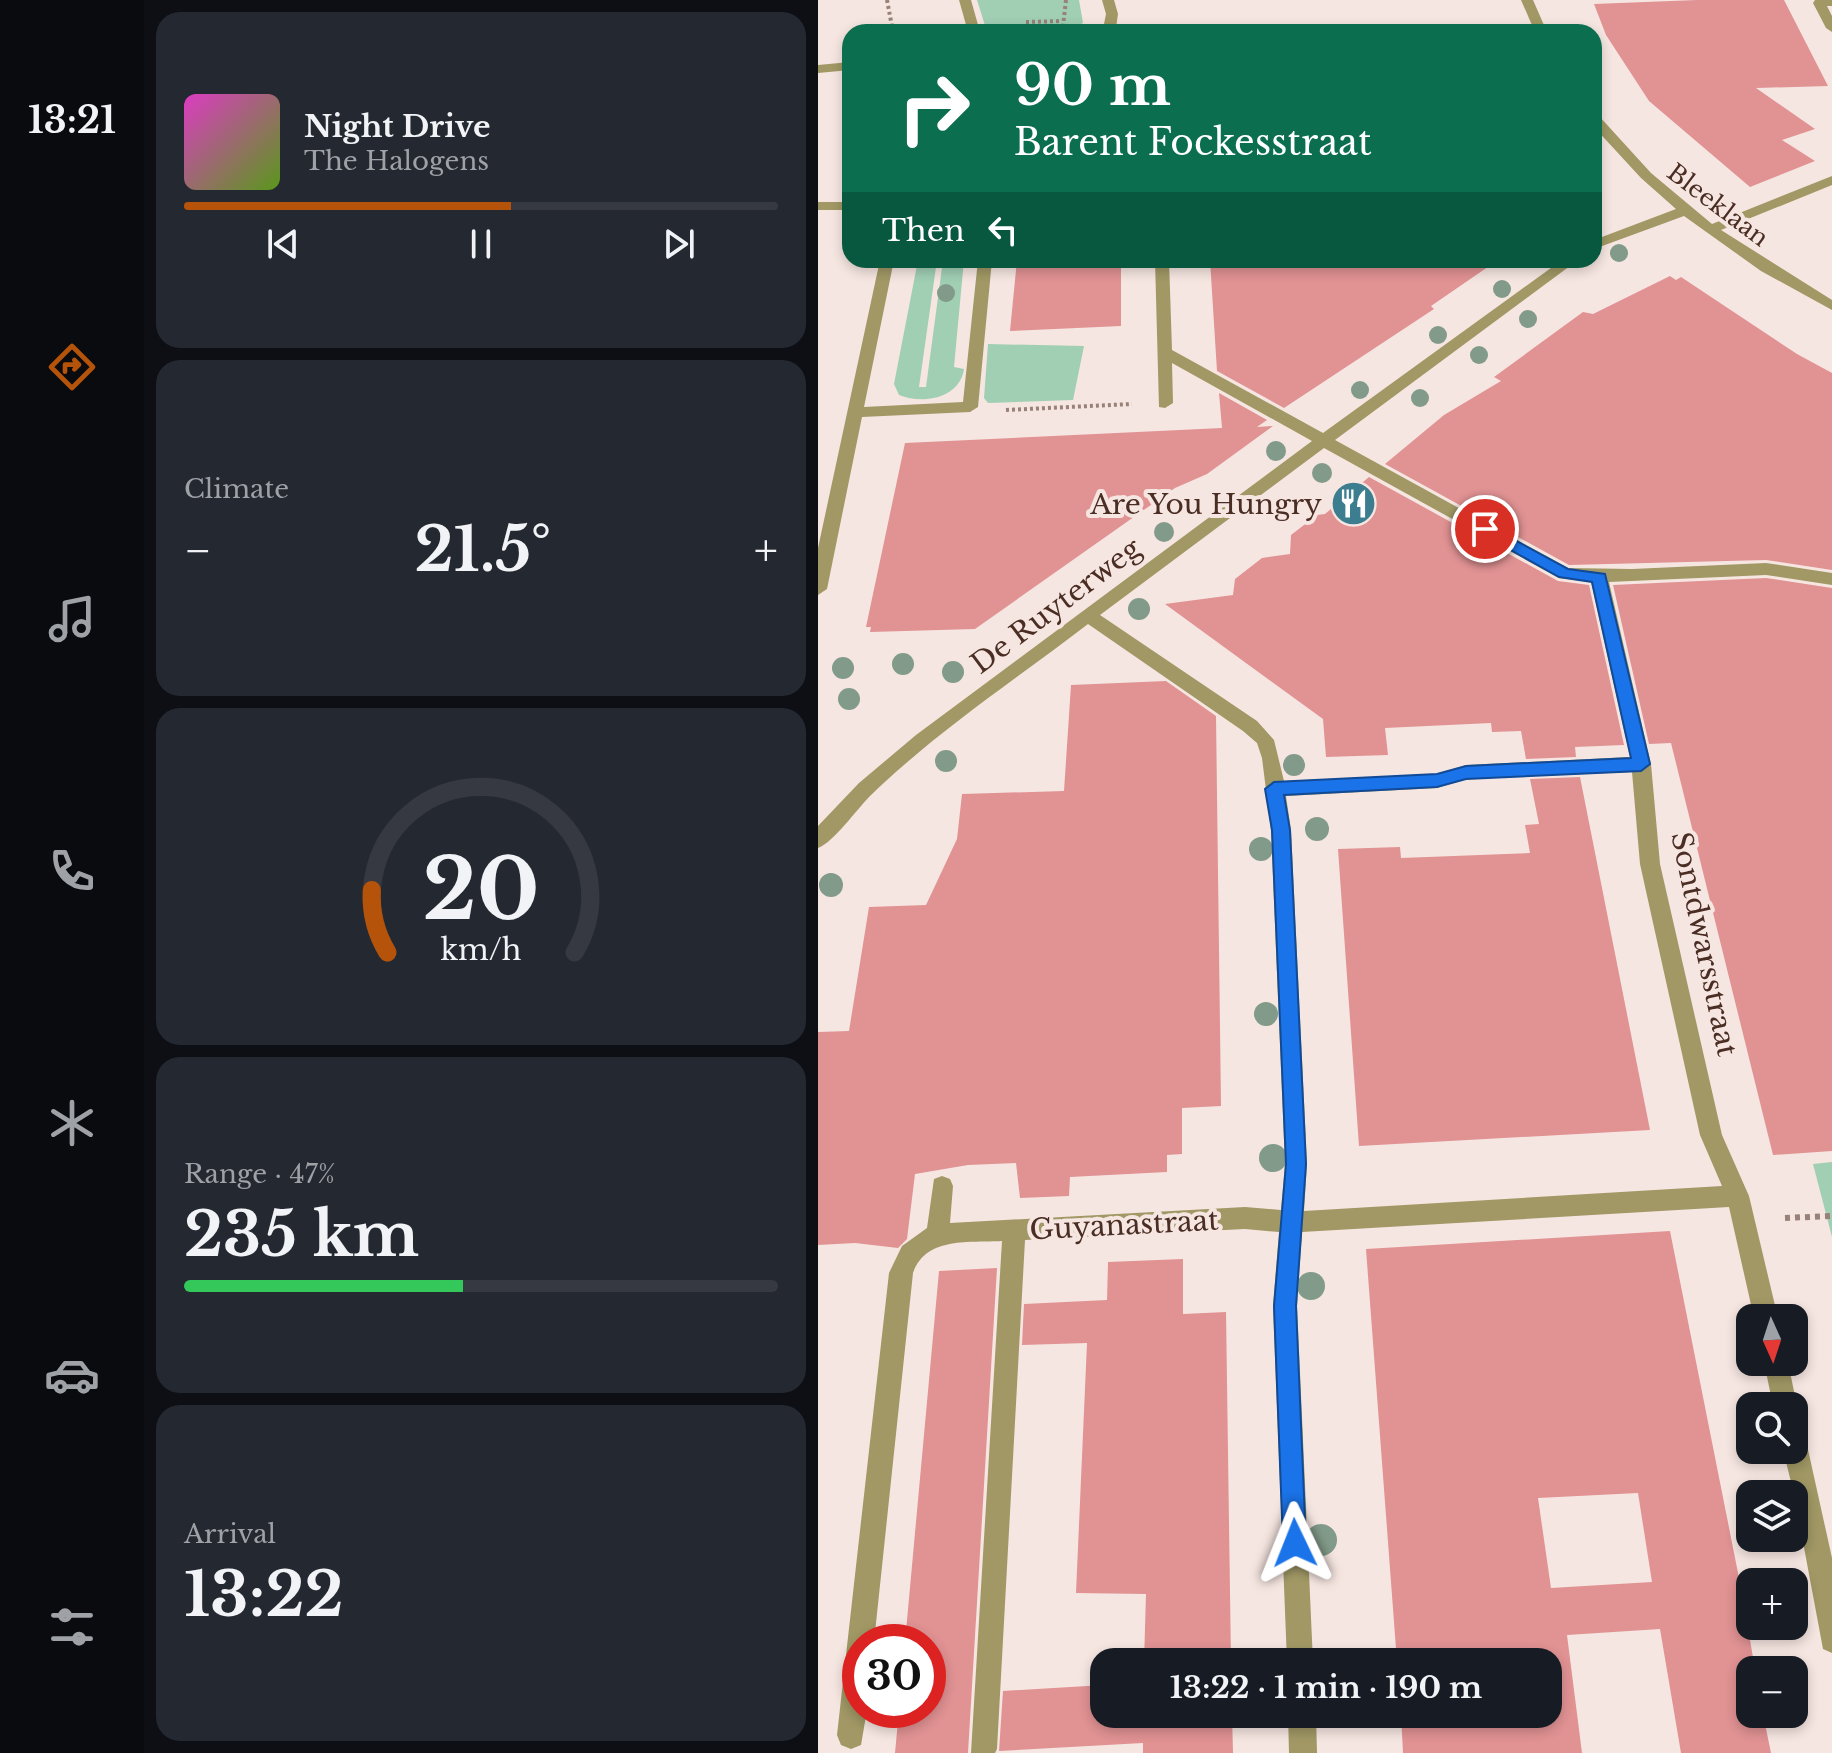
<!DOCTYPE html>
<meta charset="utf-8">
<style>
:root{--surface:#171b24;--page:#242831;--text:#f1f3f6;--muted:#9ea1a6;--line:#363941;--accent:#b45309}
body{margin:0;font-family:"Libre Baskerville",serif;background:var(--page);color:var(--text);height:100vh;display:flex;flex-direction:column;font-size:30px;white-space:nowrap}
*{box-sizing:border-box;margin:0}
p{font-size:26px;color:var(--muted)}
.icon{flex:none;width:44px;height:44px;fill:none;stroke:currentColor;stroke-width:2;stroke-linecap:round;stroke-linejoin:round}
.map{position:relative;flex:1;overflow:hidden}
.panel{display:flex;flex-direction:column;gap:12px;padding:12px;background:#0d0f14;width:674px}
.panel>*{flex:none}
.hud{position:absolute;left:24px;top:24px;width:760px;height:244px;border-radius:24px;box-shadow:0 4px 12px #0003;background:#0b6e4f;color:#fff;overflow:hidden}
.needle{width:52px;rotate:177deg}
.controls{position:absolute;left:918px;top:1304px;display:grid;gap:16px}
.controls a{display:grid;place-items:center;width:72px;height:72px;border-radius:16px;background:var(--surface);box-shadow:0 4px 12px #0003;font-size:40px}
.speed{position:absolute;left:24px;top:1624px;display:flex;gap:16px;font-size:40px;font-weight:700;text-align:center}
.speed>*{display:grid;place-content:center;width:104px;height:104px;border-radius:50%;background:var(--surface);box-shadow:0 4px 12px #0003;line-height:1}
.speed .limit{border:12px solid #d22;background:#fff;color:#111}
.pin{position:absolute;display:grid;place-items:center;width:68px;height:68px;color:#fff;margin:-34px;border:4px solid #fff;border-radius:50%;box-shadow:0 2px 8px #0007}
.me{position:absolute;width:88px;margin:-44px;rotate:358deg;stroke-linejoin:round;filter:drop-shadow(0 0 6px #0008)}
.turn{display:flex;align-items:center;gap:28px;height:168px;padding:0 40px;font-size:36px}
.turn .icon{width:104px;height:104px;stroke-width:2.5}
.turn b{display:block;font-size:56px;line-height:68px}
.then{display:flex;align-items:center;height:76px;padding:0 40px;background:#0003;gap:16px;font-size:30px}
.big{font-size:60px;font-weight:700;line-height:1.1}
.panel .card{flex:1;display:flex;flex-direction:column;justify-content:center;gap:12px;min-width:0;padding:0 28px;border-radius:24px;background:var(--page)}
.panel .dial{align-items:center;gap:0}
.dial svg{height:208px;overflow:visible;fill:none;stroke:var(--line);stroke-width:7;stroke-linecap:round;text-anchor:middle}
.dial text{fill:var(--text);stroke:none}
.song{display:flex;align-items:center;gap:24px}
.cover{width:96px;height:96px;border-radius:12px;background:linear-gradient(135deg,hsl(310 70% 55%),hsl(90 70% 35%))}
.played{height:8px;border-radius:4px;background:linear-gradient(90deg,var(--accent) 55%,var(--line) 55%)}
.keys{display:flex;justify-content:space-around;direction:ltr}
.heat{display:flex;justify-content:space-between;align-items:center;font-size:44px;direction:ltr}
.charge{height:12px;border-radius:6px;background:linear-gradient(90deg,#34c759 47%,var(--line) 0)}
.trip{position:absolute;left:272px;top:1648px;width:472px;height:80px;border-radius:24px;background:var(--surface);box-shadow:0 4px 12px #0003;font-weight:700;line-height:80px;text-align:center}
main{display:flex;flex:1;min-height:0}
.dock{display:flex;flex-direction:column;width:144px;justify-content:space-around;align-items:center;background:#090b0e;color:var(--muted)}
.dock .icon{width:56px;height:56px}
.dock .selected{color:var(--accent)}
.dock b{font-size:36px;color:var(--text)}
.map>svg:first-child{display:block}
</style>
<main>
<nav class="dock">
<b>13:21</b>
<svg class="icon selected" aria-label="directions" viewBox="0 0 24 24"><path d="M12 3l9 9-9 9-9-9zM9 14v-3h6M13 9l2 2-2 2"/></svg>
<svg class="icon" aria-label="music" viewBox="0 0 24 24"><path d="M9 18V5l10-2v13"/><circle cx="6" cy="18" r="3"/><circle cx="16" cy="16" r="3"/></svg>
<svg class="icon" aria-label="phone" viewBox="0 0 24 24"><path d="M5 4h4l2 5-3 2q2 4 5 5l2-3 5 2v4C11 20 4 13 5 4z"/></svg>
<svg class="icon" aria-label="climate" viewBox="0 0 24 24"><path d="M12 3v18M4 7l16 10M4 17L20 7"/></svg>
<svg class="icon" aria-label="car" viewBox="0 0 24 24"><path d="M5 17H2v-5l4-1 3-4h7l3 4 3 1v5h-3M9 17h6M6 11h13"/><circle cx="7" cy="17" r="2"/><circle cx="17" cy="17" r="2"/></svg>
<svg class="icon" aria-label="filters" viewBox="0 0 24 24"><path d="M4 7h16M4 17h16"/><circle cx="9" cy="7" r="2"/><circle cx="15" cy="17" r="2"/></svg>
</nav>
<section class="panel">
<div class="card">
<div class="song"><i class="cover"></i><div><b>Night Drive</b><p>The Halogens</p></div></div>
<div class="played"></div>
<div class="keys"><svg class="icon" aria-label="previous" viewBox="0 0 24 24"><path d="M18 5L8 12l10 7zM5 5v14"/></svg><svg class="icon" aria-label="pause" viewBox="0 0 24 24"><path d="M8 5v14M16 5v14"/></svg><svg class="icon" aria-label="next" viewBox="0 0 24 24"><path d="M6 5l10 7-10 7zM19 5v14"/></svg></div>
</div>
<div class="card"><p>Climate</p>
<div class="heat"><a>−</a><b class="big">21.5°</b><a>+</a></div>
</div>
<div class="card dial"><svg viewBox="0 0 100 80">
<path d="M14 69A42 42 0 1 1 86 69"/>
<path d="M14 69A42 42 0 0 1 8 45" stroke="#b45309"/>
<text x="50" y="56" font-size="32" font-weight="700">20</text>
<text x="50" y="72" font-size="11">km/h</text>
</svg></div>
<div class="card"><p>Range · 47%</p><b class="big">235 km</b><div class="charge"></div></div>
<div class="card"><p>Arrival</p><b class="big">13:22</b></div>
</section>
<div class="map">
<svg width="1014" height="1753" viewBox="0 0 1014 1753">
<rect width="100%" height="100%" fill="#f6e6e1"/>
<!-- green -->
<g fill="#a0cfb4">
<path d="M159 0H261L265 23 249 32H169Z"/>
<path d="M100 260H119L101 387H108L125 260H146L136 367 146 369C142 398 105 405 81 395L76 384Z"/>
<path d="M170 344 266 346 255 400 170 403 166 398Z"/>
<path d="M1014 1162V1237L995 1164Z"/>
</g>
<!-- building -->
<g fill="#e19293" fill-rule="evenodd">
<path d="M879 0H966L1010 86 938 88 997 129 964 140 997 161 932 187 831 101 788 35 776 4Z"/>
<path d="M199 260H303V326L192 331Z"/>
<path d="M392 260H680L613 306 616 309 466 408 399 371Z"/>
<path d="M852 276 858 280 863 277 979 354 1014 373V570L948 560 751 565 567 464 626 415 683 381 676 377 765 312 775 314Z"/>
<path d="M401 393 449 420 439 427 455 426 389 474 357 488 157 629 52 632 53 627H48L87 443 404 428Z"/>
<path d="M551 477 740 581 771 585 806 745 757 747 758 757 708 759 703 731 674 732 673 723 567 728 570 755 508 757 505 719 347 604 415 595 417 579 444 558 472 554 473 535 499 515 507 514Z"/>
<path d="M948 578 1014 588V1151L955 1155 853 743 831 744 795 585Z"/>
<path d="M348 681 398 716 403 1106 364 1108V1154L349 1155V1172L252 1177 251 1196 202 1198 198 1163 150 1165 97 1174 89 1239 80 1248 37 1243 0 1245V1032L31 1031 51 907 108 905 139 839 144 794 246 791 253 685Z"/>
<path d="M762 777 832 1130 541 1146 520 849 582 847 583 858 712 853 707 825 721 824 712 779Z"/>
<path d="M852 1231 926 1603 937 1670H932V1714H945L953 1753H863L842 1629 749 1635 764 1753H585L583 1714H730V1662H579L548 1249ZM820 1493 834 1582 733 1588 720 1498Z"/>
<path d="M365 1259V1314L408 1312 413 1662H326L328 1594 258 1593 269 1343 204 1345 206 1304 289 1300 290 1262Z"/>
<path d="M179 1268 150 1753H77L81 1710H110V1642H87L121 1271Z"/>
<path d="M286 1685V1714H414L415 1753H325V1743L181 1751 185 1691Z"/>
</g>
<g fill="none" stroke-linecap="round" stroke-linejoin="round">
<!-- path-far1 -->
<g stroke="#988179" stroke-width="4" stroke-dasharray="3 3" stroke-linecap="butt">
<path d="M69 0 75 32"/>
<path d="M248 0 245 26 258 31"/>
<path d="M208 22 243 21"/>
<path d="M188 410 314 404"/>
</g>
<!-- path -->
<path stroke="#988179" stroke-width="6" stroke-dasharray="5 5" stroke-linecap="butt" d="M967 1218 1014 1216"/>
<!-- minor -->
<g fill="#a19865" fill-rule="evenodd">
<path d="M141 0H153L162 32H150Z"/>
<path d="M284 0H296L300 14 298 28 302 32H287L285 29 288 14Z"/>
<path d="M703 0H715L729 32H717Z"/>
<path d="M997 0H1014V6H1009L1014 16V32L1008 28 995 3Z"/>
<path d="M32 62V70L0 73V65Z"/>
<path d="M776 115 781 116 833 173 894 224 1014 176V185L903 230 1014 300V310L943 271 866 216 776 249V240L858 209 823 178 776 127Z"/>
<rect x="0" y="202" width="32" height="8"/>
<path d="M62 260H76L46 407 145 402 160 260H174L160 407 152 412 44 417 9 589 0 595V548Z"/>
<path d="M337 260H351L354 350 505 433 744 260H760L517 440 750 568 814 569 948 563 1014 573V585L948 575 791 582 833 764 842 864 904 1135 931 1196 960 1318H936L911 1207 484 1232 479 1306 495 1662H469L455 1306 461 1232 427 1229 207 1240 179 1749 177 1753H153L184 1241C152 1243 108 1236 95 1273L56 1642H42V1710H49L43 1745 33 1749 23 1745 19 1735 71 1273 84 1246 109 1228 116 1179 124 1176 132 1179 135 1186 132 1223 427 1207 463 1210 467 1164 453 830 444 758 439 743 425 731 270 624C197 680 118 732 52 796 39 809 15 843 0 848V826L41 783 98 735 494 441 354 363 355 403 347 408 341 407ZM506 448 741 578 773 582 812 757 648 765 619 774 466 781 456 740 439 721 282 615ZM814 772 822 864 882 1135 904 1186 486 1211 489 1164 473 830 468 796 619 788 648 779Z"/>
<path d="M946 1362H970L979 1406 976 1414V1406H955Z"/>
<path d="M976 1432 985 1436 989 1445 1014 1558V1653L1005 1649 976 1494 965 1450H976Z"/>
<path d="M470 1714H498L499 1753H471Z"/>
</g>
</g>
<!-- trees -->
<g fill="#829a89">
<circle cx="801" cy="253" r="9"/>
<circle cx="684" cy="289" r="9"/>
<circle cx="128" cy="293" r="9"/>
<circle cx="710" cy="319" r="9"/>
<circle cx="620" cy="335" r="9"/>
<circle cx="661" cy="355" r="9"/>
<circle cx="542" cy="390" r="9"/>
<circle cx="602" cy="398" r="9"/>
<circle cx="458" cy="451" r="10"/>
<circle cx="504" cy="473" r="10"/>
<circle cx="459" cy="510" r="10"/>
<circle cx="346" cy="532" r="10"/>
<circle cx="321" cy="609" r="11"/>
<circle cx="85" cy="664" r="11"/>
<circle cx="25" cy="668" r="11"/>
<circle cx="135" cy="672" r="11"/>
<circle cx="31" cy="699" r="11"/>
<circle cx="128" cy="761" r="11"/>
<circle cx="476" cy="765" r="11"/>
<circle cx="499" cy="829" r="12"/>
<circle cx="443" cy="849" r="12"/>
<circle cx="13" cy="885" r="12"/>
<circle cx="448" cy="1014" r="12"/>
<circle cx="455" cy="1158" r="14"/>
<circle cx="493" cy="1286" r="14"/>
<circle cx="503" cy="1540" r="16"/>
</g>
<!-- route -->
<path fill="#1a73e8" stroke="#114b97" stroke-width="2" d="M667 524 750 569 787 574 832 764 823 771 648 779 619 787 466 795 472 830 488 1164 478 1306 488 1543 485 1552 477 1555 468 1552 465 1543 456 1306 468 1164 454 830 447 789 456 782 619 774 648 766 813 758 774 582 741 577 662 533 659 529Z"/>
<!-- icons -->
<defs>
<symbol id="restaurant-disc" viewBox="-11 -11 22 22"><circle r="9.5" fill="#3c7d8f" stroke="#f6e6e1"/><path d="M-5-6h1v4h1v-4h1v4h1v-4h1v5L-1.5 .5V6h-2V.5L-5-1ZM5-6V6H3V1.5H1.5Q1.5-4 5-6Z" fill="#fff"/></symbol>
</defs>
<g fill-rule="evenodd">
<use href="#restaurant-disc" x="510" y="478" width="51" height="51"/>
</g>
<g text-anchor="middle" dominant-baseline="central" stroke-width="8" stroke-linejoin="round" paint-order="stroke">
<!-- far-street labels -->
<g font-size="24" fill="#4a2d23" stroke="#f6e6e1">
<text transform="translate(900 205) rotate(37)">Bleeklaan</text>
</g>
<!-- poi labels -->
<g font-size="28" fill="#4a2d23" stroke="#f6e6e1" text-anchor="end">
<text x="504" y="504">Are You Hungry</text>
</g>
<!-- street labels -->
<g font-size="28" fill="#4a2d23" stroke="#f6e6e1">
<text transform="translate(238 606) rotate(-37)">De Ruyterweg</text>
<text transform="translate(886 944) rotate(78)">Sontdwarsstraat</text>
<text transform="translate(306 1225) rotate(-3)">Guyanastraat</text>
</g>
</g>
</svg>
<div class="controls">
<a><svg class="needle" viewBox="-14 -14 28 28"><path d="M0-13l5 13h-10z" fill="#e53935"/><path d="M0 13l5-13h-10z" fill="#9ea1a6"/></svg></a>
<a><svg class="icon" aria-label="search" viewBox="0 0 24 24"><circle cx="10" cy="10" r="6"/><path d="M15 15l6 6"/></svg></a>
<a><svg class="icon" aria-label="layers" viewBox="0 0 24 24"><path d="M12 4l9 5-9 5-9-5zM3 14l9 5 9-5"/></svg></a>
<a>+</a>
<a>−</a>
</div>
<div class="speed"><div class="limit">30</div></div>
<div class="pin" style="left:667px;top:529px;background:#d93025"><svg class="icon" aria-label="arrive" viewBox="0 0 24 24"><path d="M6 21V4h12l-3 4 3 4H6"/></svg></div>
<svg class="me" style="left:477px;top:1543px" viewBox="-20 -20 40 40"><path d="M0-17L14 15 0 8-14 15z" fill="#1a73e8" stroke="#fff" stroke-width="4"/></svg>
<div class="trip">13:22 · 1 min · 190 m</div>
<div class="hud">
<div class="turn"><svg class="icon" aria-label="right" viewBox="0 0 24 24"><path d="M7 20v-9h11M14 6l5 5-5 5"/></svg><div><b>90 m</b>Barent Fockesstraat</div></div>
<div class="then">Then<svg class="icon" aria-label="left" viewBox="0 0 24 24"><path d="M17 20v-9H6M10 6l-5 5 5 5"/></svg></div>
</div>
</div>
</main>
